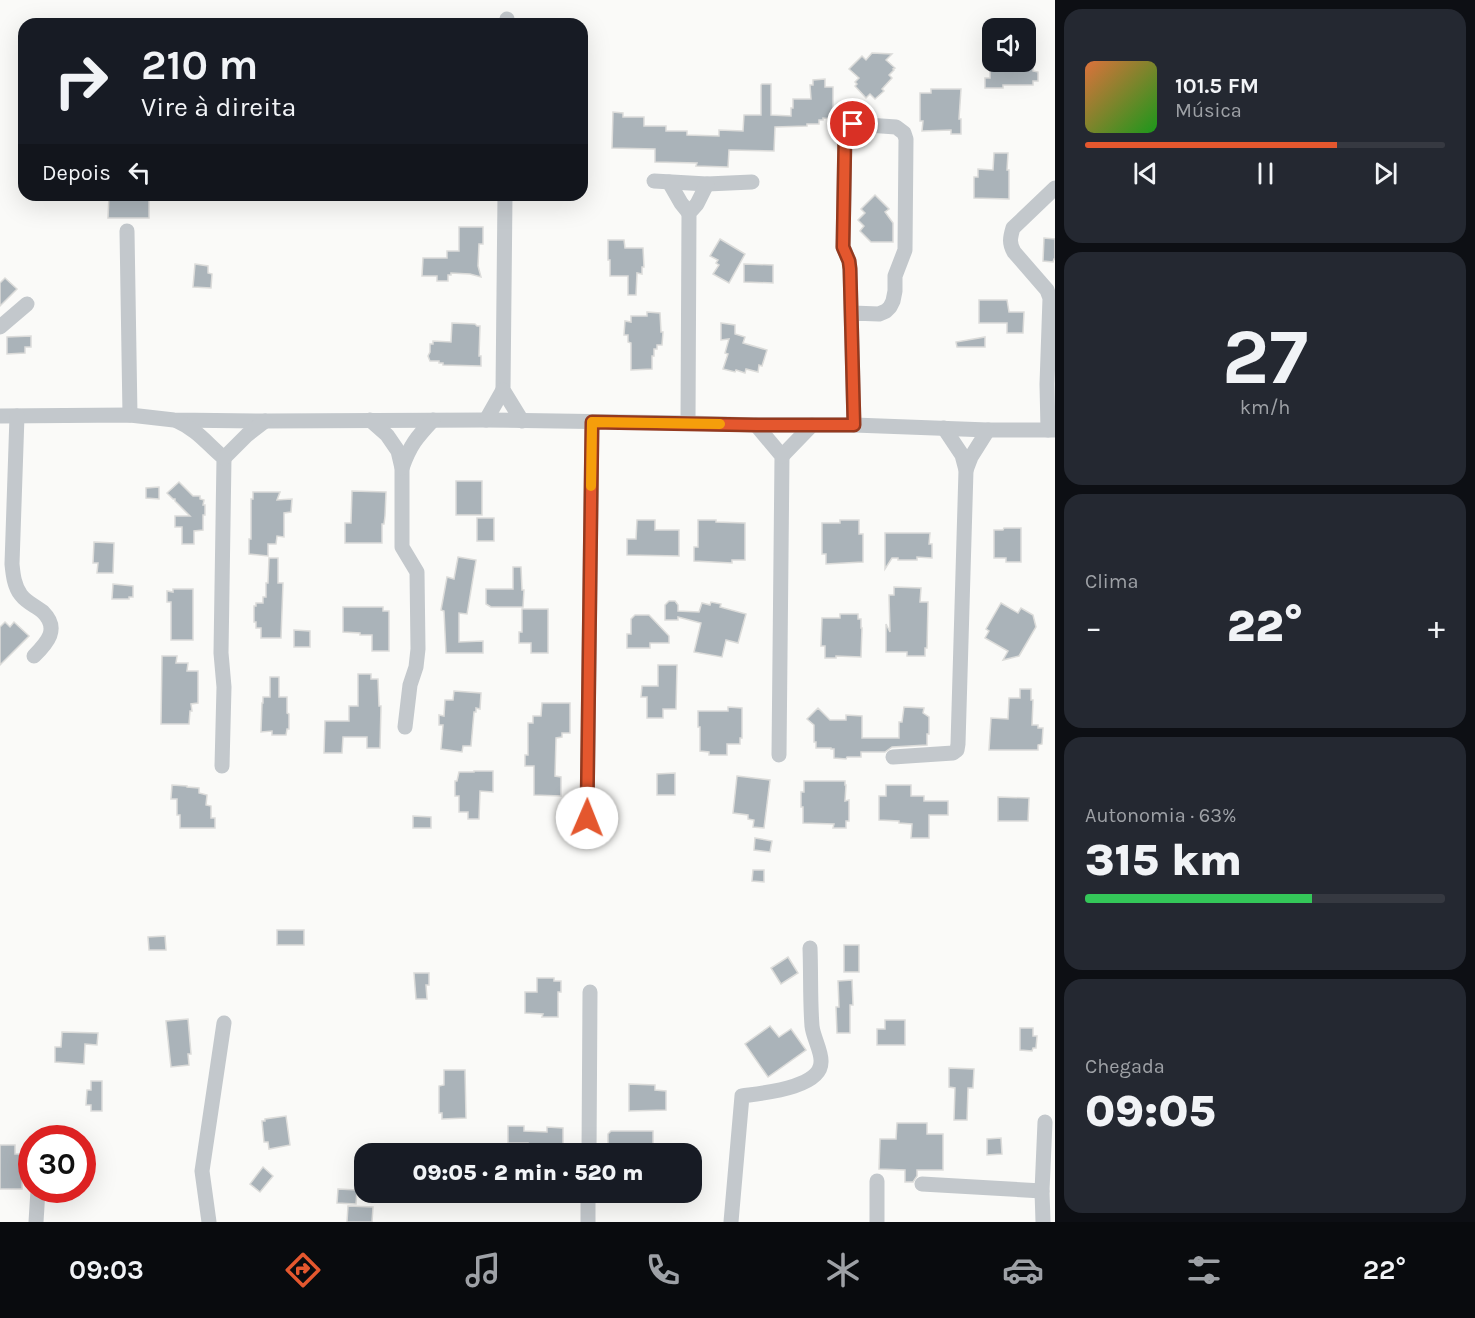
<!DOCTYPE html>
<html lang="pt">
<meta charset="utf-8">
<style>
:root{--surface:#171b24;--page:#242831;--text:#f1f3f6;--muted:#9ea1a6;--line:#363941;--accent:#e4572e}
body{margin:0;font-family:Karla,sans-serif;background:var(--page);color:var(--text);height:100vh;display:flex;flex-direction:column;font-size:22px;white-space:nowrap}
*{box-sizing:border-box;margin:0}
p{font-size:20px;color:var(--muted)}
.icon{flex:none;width:33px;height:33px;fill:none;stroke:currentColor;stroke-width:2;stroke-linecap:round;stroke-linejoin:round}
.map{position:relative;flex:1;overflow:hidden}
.sheet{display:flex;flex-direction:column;gap:9px;padding:9px;background:#0d0f14;width:420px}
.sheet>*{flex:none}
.hud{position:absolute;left:18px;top:18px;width:570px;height:183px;border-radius:18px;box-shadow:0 6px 24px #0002;background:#171b24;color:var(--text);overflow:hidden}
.fabs{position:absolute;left:982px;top:18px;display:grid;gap:12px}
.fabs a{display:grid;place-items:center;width:54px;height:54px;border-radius:12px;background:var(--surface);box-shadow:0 6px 24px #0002;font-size:30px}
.speed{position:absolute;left:18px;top:1125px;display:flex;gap:12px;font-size:30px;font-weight:700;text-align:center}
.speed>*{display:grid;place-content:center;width:78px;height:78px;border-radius:50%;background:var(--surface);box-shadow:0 6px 24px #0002;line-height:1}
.speed .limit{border:9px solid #d22;background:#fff;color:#111}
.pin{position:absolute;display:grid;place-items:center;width:51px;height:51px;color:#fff;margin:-26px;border:3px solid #fff;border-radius:50%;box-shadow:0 2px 6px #0007}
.me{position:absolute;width:66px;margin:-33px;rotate:1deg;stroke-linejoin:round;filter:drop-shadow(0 0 4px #0008)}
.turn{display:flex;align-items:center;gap:21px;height:126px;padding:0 24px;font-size:27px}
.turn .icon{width:78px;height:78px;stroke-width:2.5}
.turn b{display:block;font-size:42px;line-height:51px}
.then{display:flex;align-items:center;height:57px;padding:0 24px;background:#0003;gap:12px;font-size:22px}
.big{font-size:45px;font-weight:800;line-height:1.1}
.sheet .tile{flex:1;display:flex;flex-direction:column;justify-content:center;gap:9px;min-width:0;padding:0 21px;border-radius:18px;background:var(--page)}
.sheet .dial{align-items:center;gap:0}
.dial b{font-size:78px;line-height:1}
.song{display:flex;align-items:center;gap:18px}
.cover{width:72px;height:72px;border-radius:9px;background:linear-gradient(135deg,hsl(20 70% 55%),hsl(120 70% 35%))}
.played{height:6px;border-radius:3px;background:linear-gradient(90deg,var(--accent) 70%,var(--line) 70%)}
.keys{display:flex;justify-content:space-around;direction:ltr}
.heat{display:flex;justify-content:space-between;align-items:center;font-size:33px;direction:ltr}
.charge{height:9px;border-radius:4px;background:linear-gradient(90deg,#34c759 63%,var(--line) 0)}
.trip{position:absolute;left:354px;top:1143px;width:348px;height:60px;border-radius:18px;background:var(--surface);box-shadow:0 6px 24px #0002;font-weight:800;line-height:60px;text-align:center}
.tabs{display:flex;height:96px;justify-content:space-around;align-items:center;background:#090b0e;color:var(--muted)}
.tabs .icon{width:42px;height:42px}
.tabs .on{color:var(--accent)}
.tabs b{font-size:27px;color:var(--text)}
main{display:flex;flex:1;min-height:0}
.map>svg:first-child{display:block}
</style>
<main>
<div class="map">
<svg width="1055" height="1222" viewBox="0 0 1055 1222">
<rect width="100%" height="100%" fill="#fafaf8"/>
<!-- building -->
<g fill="#aab3b9" stroke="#dcdcda" stroke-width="1.5">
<path d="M872 53 892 54 886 60 895 68 893 69 894 70 889 75 892 78 882 89 884 91 875 99 870 94 866 98 855 86 857 84 855 82 859 78 849 69 862 56 866 60Z"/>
<path d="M1011 62H1026V66H1033V71L1038 72V81H1033V85H1003V88H985V78H990V66L1011 65Z"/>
<path d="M825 79V87H833V119L823 118V120H819V124H807V126L775 127 774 151 729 150 728 167 696 166 697 163 655 162V149L612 148 613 112 623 113V117H644V126H666V131H687V135L719 136V130L743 131 744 115H761V85L762 84H771V115L791 116V108H793V99H811L810 85H813V80Z"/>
<path d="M931 89H961L959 119H961V134H951V130L922 131 923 121H920V93H931Z"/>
<path d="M994 153H1008L1007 170H1009V199L974 198V177H978V169L993 170Z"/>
<path d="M109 195H149V218H108Z"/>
<path d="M875 195 889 209 885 212 893 223V242H871L860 231 864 226 858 220 865 213 861 209Z"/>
<path d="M459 227H483V244H479L478 266 481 277 470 274 451 273V275H448V281H437V276H422L423 258H447V251H459Z"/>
<path d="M1044 238 1055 239V259H1054L1053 262 1043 261Z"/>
<path d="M720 239 745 254 729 283 713 274 719 265 716 263 718 260 710 256Z"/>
<path d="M608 240H624L625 248H643L644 267H642V274L637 273 636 295H628V276H610V260H608Z"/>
<path d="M195 264 208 266V273L212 274 211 288 193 287Z"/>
<path d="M744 264 773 265V283L744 282Z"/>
<path d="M5 278 17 289 0 306V283Z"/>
<path d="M979 300H1007L1009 312H1024L1023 333H1007V323H979Z"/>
<path d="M647 312 660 313 661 332H663L662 345H657V349H654V356H652V369L631 370V343L628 342V335H624L625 321 631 322V316H647Z"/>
<path d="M452 323 475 324 477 326H480L479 356H481V366L443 365V363H439V361H430L428 356 430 352V344H433V341L451 342Z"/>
<path d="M721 323 735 325V334L745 337 743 343 767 350 762 366 759 365 758 372 746 369 745 373 736 370 735 372 723 369 728 354 725 353 729 339 721 340Z"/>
<path d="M31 336V347H25V353L7 354V337Z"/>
<path d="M985 337V347H957L956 342Z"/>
<rect x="456" y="481" width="26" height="34"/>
<path d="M179 482 193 496H200V499L204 500 203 505H205V515H203V530L194 531V544H182V527H175V516H190L175 501V499H173L167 493Z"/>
<path d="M159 487V499L146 498V488Z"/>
<path d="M352 491 386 492 385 516 384 524H382V543H345V523H351Z"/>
<path d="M253 492H280L277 500 292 499 291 512 284 513V537L277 536 276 544H268V556L249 554V539H251V499H253Z"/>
<rect x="477" y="518" width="17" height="23"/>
<path d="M637 520H655V530H679V556L627 555V539H636Z"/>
<path d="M698 520H716V522L745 523V560H732V563L694 561V547H698Z"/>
<path d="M840 520H859V534H863V562L826 564V554H822V523H840Z"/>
<path d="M1004 528H1021V562H1006V558H994V530H1003Z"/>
<path d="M885 533H930L929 544H932V558L917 557V560H898V558H892L885 569Z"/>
<path d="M94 542 114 543 113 573H97L98 563H93Z"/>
<path d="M458 557 476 560 467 614 459 613V642L483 641V653H446L444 611 441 610 447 577 454 579Z"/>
<path d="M269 558H278V583H283L281 638H261V628H256V622H254V606H256V603H263V597H266V583H268Z"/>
<path d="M513 567H521L522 590H524L523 607H491L486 604V589H513Z"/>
<path d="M113 584 133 586V597H129V599H112Z"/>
<path d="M894 587 921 588 920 602H928L927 648H925V656H907V652H886V624L890 632 889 595H894Z"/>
<path d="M173 589H193V640H171V602H167V591L173 592Z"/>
<path d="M669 601H675L678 605V611L699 612 702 603 710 605 711 602 721 604 720 607 746 614 738 643 726 640 722 657 694 652 701 623 678 617V620H665V605Z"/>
<path d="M1001 603 1018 613 1021 608 1033 615 1036 627 1019 656 1003 660 1008 651 985 638 989 631 986 629Z"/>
<path d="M343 607H383V611H389V651H372V635H360V633L343 632Z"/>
<path d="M522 609H548V653H531V643H519V632H522Z"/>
<path d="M840 614H858V619H861V628H862L861 657 836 656V658H825V646H821L822 618H840Z"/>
<path d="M635 615H649L669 636V643H650V648H627V634H631V619Z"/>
<path d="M5 622 10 627 14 622 29 636 0 665V627Z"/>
<path d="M294 630 310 631V647H294Z"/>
<path d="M162 656H177L176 663H188L187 671H198V703L191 704 192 711H190L189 724H161Z"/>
<path d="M658 665H677L676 709H663V718H647V697H641L642 686H658Z"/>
<path d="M358 674H371V679H378L379 706H381L380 748H367V737H343L342 753H324L325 721H349V706H358Z"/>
<path d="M270 677H279V697H287V713L289 714V729H287L286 735H272V731L261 732 262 703H263V697H270Z"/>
<path d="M1020 689H1031V700H1033L1032 725H1038V728H1043L1042 744 1038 745V750H989L991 718 1008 719 1009 698H1020Z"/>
<path d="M454 691 481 693 480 709 476 708V712H474L471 746H463L462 752 441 749 443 725H439V715L444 716 445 700H453Z"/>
<path d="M542 703H570V733H562V737L556 738 555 776 561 777V796L534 795V766H525V755H528V723H533V716H541Z"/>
<path d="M728 707 742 708V738H740V744H727V755H709V752L700 751V727H698V711H728Z"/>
<path d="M904 707 924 708 923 713 929 717V734H927V745L892 747 885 752H861V757H847L846 759 834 758V749H831V748H816V742H814V725L807 719 818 708 830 720H846V715L862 716V738H899V722H902Z"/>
<path d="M474 771H493V792L480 791 479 819H468V812H459V796H455V781H457L459 772H474Z"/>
<path d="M675 773V795H657V774Z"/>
<path d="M737 776 770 780 764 828 753 827 754 820 748 819V815L733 813Z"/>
<path d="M804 781H845V785H846L845 801 849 800V821H846V828H833L834 824 803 823V807H801V792H804Z"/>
<path d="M172 785 187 786V787L199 788V793L207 795 206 805 211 806V818H215V828H180V815H177V799H171Z"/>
<path d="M886 785H911V796H924V801H948V815H929V838H911L912 824 899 823V821L879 820V796H886Z"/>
<path d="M998 797 1029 798 1028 821H998Z"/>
<path d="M413 816 431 817V828H413Z"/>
<path d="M755 838 772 841 770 852 754 850Z"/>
<path d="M753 870H764V882L752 881Z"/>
<rect x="277" y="930" width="27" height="15"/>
<path d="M165 936 166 950H149L148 937Z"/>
<rect x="844" y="945" width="15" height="27"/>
<path d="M788 957 798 973 781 984 771 968Z"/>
<path d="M414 973H429V985H426L427 999H416Z"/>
<path d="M537 978H554V981H561V992H558V1017H542L543 1014 525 1013V992H537Z"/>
<path d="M852 980 853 1005H850V1033H837L836 1007H839L838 981Z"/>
<path d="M188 1019 191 1054H188L189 1065 171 1067 166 1021Z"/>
<path d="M885 1020H905V1045H877V1029H885Z"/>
<path d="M770 1026 779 1037 791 1029 806 1050 768 1077 745 1044Z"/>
<path d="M1020 1028H1033V1036H1037L1036 1048H1033L1032 1051 1020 1050Z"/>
<path d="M62 1032 98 1033 97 1045 85 1044 84 1064 55 1062V1047H61Z"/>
<path d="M949 1068 974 1069 973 1088H968L967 1120H954L955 1088 949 1087Z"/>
<path d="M444 1070H465L466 1118 442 1119V1113H439V1086L444 1085Z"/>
<path d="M91 1081H102V1111H91V1105H86L87 1090H91Z"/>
<path d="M629 1084 655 1085V1090L666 1091V1110L629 1111Z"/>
<path d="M286 1116 290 1145 269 1149 268 1142H264L262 1121H265V1119Z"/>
<path d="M897 1123H927V1134H943V1170H917V1176L913 1182H905V1170L879 1169 880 1139H896Z"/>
<path d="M508 1126H524V1131L547 1132V1127L563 1128V1149H559V1154H533V1151H528V1143H508Z"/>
<path d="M611 1131H653V1154H608V1134Z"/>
<path d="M1001 1138 1002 1154 987 1155V1139Z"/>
<path d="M0 1145H15V1154H23L22 1189H0Z"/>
<path d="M263 1167 273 1176 260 1192 250 1184Z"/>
<path d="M338 1189 357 1190 356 1204 337 1203Z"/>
<path d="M348 1206 373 1207 372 1222H347Z"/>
</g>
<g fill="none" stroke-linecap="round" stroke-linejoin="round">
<!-- minor -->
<g stroke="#c3c8cc" stroke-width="15">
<path d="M506 24 507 19"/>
<path d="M654 181 707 184 752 182"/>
<path d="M669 182 681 203 689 213"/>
<path d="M505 195 503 390 522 421"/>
<path d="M127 231 130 415"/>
<path d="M852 313 879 314 886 311 890 307 893 301 895 291V276L905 250 906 139 904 133 896 127 853 124 846 129 845 132 843 247 849 261 850 269 854 425"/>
<path d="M0 327 27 304"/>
<path d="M0 416 130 415 174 420 265 421 486 420 688 423 756 425H854L988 430H1055"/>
<path d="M17 416 12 564C13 574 14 586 21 595 27 603 36 606 43 612 60 629 47 643 34 656"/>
<path d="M370 420 387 435 398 451 402 468V547L417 572 418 649 416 667 410 685 405 727"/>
<path d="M486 420 503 390"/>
<path d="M177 421C199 431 206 443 224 458L221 653 224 687 222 766"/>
<path d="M688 423 689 213 697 204 707 184"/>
<path d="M756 425 782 456 779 755"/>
<path d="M1048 430 1047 384 1050 298 1047 290 1014 252C1009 243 1010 238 1013 228L1055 188"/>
<path d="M782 456 812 425"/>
<path d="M224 458 247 435 265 421"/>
<path d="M402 468C410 445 417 437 433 420"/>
<path d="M966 470 971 457 988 430"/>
<path d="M893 757 953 753 957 750 958 744 966 470 962 455 944 428"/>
<path d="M587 817 592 422"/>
<path d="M589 1154 590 992"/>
<path d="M877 1181V1222"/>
<path d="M922 1184 1042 1191"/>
<path d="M36 1222 38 1190"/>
<path d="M209 1222 202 1171 224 1023"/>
<path d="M588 1222V1192"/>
<path d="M731 1222 742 1096C762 1093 821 1088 821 1062 822 1052 813 1037 812 1026 810 1001 811 974 810 948"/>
<path d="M1043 1222 1042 1191 1045 1122"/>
</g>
</g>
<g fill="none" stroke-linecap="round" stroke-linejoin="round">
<defs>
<path id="route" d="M587 818 592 422 756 425H854L850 269 849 261 843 247 845 132 846 129 853 124"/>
</defs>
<!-- route casing -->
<use href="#route" stroke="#94391e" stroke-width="15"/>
<!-- route -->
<use href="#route" stroke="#e4572e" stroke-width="10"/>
<!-- slow -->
<path stroke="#f59e0b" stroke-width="10" d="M591 486 592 422 720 424"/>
</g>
</svg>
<div class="fabs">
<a><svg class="icon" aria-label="sound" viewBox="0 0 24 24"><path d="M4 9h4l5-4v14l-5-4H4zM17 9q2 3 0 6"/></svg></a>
</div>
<div class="speed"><div class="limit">30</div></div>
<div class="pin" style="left:853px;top:124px;background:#d93025"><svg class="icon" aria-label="arrive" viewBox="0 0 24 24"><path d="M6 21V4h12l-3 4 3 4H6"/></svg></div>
<svg class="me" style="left:587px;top:818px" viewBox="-20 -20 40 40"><circle r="19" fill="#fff"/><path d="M0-13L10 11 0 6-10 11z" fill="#e4572e"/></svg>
<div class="trip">09:05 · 2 min · 520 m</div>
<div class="hud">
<div class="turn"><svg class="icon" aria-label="right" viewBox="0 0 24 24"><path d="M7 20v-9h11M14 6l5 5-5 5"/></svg><div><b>210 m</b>Vire à direita</div></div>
<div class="then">Depois<svg class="icon" aria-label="left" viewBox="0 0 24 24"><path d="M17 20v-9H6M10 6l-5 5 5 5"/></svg></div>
</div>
</div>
<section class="sheet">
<div class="tile">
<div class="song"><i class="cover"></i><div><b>101.5 FM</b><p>Música</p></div></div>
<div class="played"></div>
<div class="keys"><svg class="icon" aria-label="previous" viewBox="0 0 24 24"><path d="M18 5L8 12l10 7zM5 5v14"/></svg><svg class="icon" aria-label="pause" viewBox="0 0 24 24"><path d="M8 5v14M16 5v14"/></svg><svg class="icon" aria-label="next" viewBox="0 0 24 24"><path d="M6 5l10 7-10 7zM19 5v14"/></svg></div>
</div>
<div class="tile dial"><b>27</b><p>km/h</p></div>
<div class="tile"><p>Clima</p>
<div class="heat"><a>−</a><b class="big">22°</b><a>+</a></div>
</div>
<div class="tile"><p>Autonomia · 63%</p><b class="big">315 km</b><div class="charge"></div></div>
<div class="tile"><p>Chegada</p><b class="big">09:05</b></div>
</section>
</main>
<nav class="tabs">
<b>09:03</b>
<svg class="icon on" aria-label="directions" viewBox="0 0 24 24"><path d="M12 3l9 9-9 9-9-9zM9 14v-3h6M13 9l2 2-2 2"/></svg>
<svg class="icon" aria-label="music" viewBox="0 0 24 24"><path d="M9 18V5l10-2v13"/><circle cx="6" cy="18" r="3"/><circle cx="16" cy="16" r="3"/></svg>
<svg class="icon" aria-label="phone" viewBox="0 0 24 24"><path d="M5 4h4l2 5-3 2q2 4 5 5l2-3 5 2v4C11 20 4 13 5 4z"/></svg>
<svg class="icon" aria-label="climate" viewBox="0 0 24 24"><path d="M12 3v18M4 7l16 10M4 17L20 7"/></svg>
<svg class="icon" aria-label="car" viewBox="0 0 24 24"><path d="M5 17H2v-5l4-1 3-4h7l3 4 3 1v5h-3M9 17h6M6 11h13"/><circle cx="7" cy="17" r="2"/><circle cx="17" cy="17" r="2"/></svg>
<svg class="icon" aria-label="filters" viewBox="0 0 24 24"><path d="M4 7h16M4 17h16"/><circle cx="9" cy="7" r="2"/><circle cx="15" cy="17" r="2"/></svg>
<b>22°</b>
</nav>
